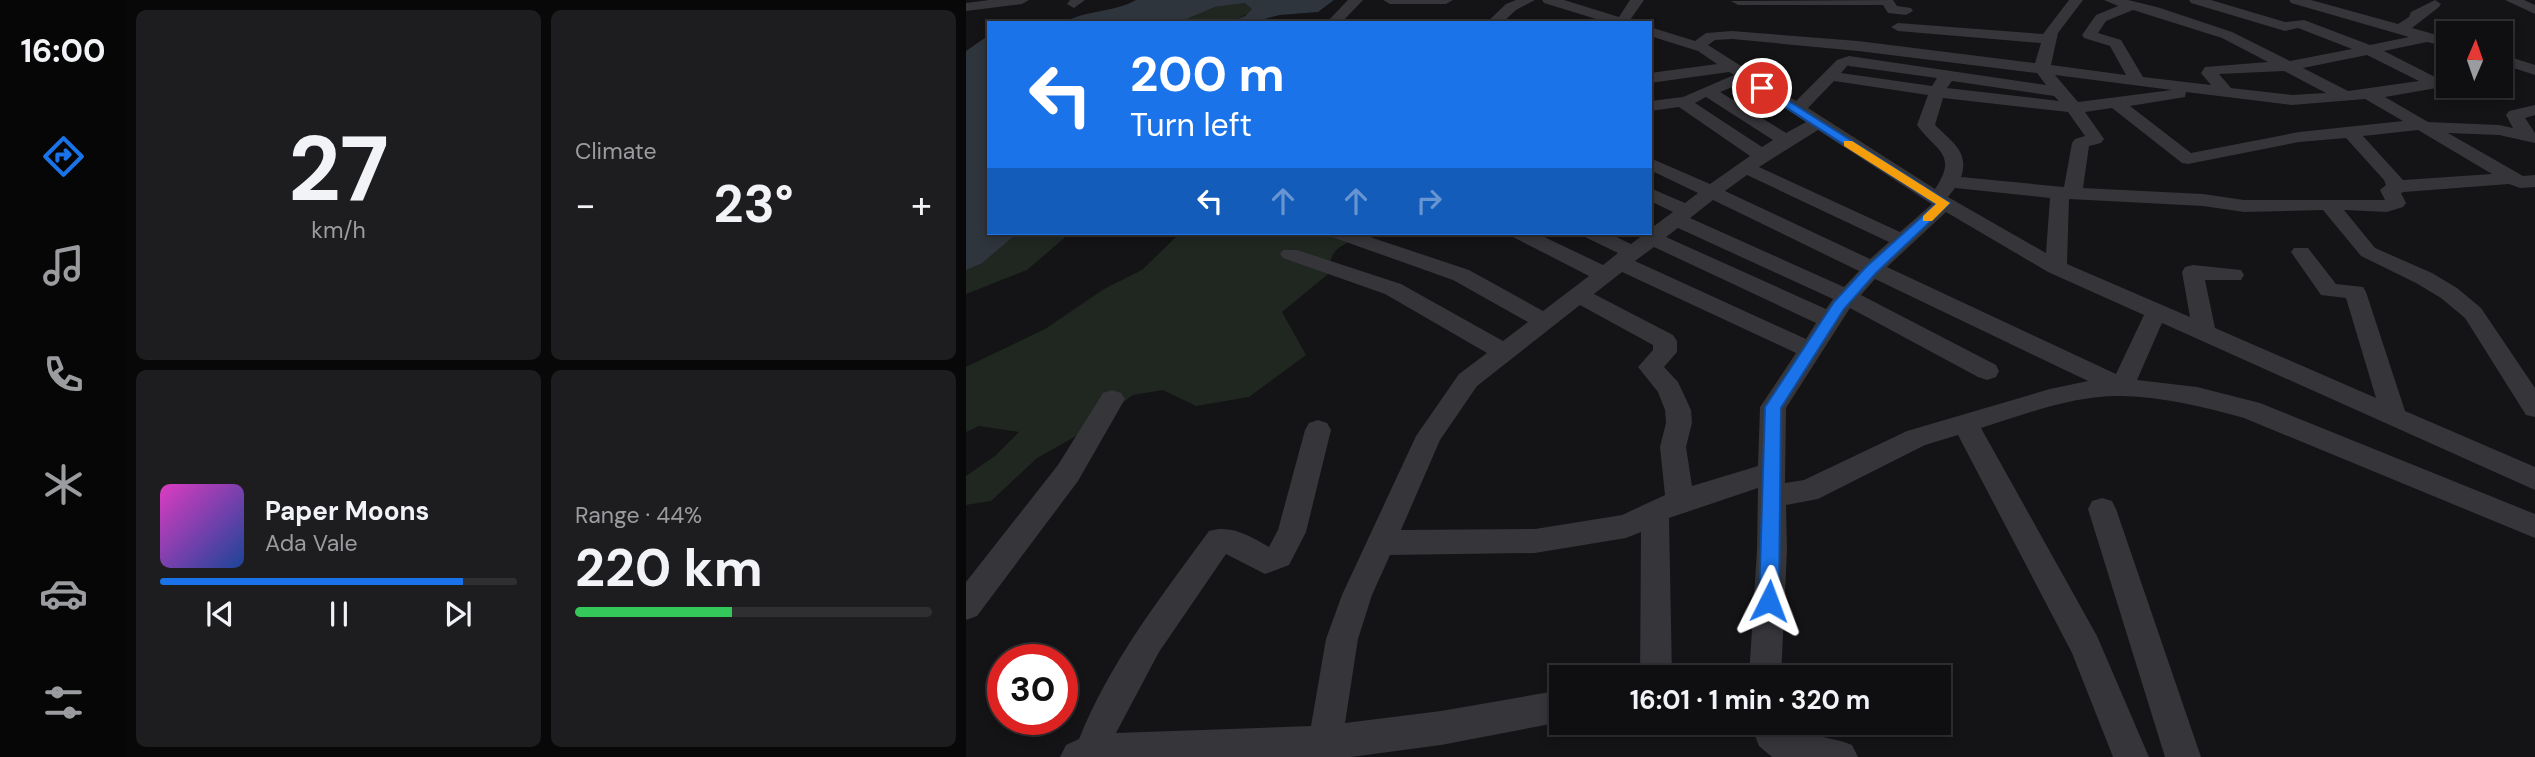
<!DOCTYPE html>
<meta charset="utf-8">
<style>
:root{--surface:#0f0e10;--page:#1d1c1e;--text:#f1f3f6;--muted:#9b9c9f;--line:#2f2e30;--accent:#1a73e8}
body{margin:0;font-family:"DM Sans",sans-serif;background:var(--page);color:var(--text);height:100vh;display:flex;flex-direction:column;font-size:26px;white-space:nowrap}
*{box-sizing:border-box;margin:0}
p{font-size:23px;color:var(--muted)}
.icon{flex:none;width:38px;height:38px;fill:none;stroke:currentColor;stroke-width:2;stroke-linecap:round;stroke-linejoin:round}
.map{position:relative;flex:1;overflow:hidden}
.drawer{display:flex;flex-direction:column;gap:10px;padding:10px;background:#080809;width:840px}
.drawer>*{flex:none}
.hud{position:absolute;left:21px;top:21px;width:665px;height:214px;border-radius:0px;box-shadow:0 4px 10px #0003,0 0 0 2px var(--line);background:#1a73e8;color:#fff;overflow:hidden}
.needle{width:46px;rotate:2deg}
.tools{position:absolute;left:1470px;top:21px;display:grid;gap:14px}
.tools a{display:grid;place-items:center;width:77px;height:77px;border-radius:0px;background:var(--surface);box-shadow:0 4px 10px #0003,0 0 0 2px var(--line);font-size:35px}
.speed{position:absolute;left:21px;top:644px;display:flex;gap:14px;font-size:35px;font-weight:700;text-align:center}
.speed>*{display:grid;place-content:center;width:91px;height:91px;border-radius:50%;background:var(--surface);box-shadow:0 4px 10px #0003,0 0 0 2px var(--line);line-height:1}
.speed .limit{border:10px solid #d22;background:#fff;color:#111}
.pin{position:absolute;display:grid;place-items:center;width:60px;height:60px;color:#fff;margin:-30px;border:4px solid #fff;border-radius:50%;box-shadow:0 2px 7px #0007}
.me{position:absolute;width:77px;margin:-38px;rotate:3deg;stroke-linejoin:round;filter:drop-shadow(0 0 5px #0008)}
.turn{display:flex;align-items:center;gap:24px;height:147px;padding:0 28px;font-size:32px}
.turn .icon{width:91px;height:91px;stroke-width:2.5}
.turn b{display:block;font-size:49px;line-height:60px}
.lanes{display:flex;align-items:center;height:66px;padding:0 28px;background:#0003;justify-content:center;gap:35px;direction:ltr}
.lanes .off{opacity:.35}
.big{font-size:52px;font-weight:700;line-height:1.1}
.drawer .widget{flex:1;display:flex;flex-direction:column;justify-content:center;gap:10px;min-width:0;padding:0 24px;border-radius:10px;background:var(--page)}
.drawer .dial{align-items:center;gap:0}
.dial b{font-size:91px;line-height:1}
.song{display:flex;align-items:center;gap:21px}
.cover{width:84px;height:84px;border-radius:10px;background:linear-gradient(135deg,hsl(310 70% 55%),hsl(220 70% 35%))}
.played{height:7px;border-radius:4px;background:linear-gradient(90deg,var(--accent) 85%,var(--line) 85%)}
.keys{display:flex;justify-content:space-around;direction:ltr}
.heat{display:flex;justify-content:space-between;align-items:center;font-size:38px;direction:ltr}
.charge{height:10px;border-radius:5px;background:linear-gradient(90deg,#34c759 44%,var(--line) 0)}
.drawer .tiles{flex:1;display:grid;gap:10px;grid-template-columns:repeat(2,1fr)}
.trip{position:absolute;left:583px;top:665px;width:402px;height:70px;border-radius:0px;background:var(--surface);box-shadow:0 4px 10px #0003,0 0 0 2px var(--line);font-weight:700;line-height:70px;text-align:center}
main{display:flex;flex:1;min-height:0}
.dock{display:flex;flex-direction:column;width:126px;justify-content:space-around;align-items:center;background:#060606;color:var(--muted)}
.dock .icon{width:49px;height:49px}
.dock .on{color:var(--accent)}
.dock b{font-size:32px;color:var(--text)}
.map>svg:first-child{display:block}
</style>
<main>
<nav class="dock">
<b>16:00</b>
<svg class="icon on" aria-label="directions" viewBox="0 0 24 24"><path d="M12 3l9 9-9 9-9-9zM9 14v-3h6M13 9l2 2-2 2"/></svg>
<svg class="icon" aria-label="music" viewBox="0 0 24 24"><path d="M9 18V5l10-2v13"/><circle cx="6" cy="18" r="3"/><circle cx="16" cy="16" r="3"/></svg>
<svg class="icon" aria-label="phone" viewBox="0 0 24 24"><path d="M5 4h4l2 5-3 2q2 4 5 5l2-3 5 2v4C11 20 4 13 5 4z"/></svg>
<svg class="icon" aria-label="climate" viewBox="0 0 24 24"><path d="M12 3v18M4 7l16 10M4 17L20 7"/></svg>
<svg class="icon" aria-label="car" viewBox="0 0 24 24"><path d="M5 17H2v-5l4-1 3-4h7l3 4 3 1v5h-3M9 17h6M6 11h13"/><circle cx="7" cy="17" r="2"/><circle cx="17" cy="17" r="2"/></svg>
<svg class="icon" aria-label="filters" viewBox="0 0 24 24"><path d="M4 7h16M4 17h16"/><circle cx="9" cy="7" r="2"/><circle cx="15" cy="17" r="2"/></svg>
</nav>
<section class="drawer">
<div class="tiles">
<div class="widget dial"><b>27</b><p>km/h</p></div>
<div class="widget"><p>Climate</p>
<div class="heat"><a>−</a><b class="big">23°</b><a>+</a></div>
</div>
<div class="widget">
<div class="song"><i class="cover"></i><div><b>Paper Moons</b><p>Ada Vale</p></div></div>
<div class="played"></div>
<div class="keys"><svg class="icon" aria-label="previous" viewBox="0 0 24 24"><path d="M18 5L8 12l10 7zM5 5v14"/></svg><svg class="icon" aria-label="pause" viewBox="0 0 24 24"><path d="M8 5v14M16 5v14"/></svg><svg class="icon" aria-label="next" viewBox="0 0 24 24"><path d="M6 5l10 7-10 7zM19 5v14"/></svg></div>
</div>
<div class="widget"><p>Range · 44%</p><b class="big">220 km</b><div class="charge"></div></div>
</div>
</section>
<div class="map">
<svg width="1569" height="757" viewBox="0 0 1569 757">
<rect width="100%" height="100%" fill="#141315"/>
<!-- green -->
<g fill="#202721">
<path d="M279 3 287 9C266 28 238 23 211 23L249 7Z"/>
<path d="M52 233H104L61 270 0 294V270L15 264Z"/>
<path d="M214 233H395L393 238C371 247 365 249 362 274L316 312 340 355 283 397 230 406 197 390 167 395 112 435 71 458 25 501 0 505V476L29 456 53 432 13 426 0 432V367L79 329 138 289 176 270Z"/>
</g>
<!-- water -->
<g fill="#2e353d">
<path d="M170 0H368L352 12 314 15 283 23H261L279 16 286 9 279 3 249 7 211 23H98C117 10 147 13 170 0Z"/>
<path d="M23 35V233H52L15 264 0 270V51Z"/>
</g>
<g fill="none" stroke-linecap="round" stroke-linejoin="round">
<!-- minor -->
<g fill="#35353a" fill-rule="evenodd">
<path d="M23 0H63L56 4 0 11V3Z"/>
<path d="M104 0H119L108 8 101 4Z"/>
<path d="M382 0H397L375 23H360Z"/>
<path d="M417 0H487L480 4H424Z"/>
<path d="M550 0H569L550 10 536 23H520L540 4Z"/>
<path d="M576 0H598L653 17 664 0H678L664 20 666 23H643L578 3Z"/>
<path d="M927 0 931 6 945 8 947 11 940 15 922 13 917 5H772L765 1Z"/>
<path d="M1103 0H1117L1092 33 1085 65 1160 75 1144 46 1118 38 1116 35 1130 15 1152 6 1138 0H1162L1191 7 1266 32 1324 61 1386 49 1332 28 1319 31 1225 3 1223 0H1245L1319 22 1338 20 1404 45 1443 37 1325 3 1323 0H1345L1432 24 1443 17 1445 12 1469 0 1475 4 1473 7 1446 28 1482 38V47L1461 42 1418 51 1471 78 1482 76V86L1419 97 1462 122 1533 125 1547 128 1540 115 1543 111 1569 105V115L1559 118 1569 133V143L1533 135 1482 133 1557 176 1569 175V187L1554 188 1543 184 1438 192 1435 193 1440 203 1437 207 1421 212 1378 210 1409 248 1466 273 1491 288 1515 308 1569 388V417L1560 415 1499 318 1475 298 1450 283 1395 256 1357 210 1278 212 1237 206 1103 199 1101 264 1224 317 1216 272 1219 267 1227 265 1275 270 1278 275 1275 280H1239L1249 328 1410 398 1380 298 1355 295 1325 252 1328 248H1342L1370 284 1397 287 1400 292 1439 411 1569 467V490L1196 323 1171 380 1231 387 1294 403 1569 514V538L1278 418C1239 407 1197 397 1156 396 1108 395 1060 414 1015 428L1131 636 1183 757H1147L1106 653 992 435 959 445 852 499 820 505 821 550 815 677H783L791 550 792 488 703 518 706 677H674L675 532 660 538 569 553 424 555 406 595 392 639 379 723 475 711 595 690V722L475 745 385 757H94L100 745 113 739C144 662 194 598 243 531 265 524 284 536 303 547L312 530 339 430 343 423 352 420 361 423 365 430 340 532 323 565 299 574 260 554 193 652 150 733 345 726 360 639 376 595 450 436 493 374 521 353 419 294 317 258 314 254 317 250H331L435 284 537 341 562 322 487 280 366 237 363 233H392L503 270 577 311 623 276 547 237 544 233H570L637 265 652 253 619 237 616 233H642L665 244 678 234 684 233V229L707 212 684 201V188L719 203 732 193 684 170V158L744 184 784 156 713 107 684 111V101L717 97 768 75 763 72 684 83V73L751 64 732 51 684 36V27L729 41 740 33 766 31 892 41 1069 63 1075 43 932 31 925 27 932 23 1077 34ZM1167 10 1256 38 1302 62 1239 67 1235 73 1245 85 1177 77 1155 40 1132 33 1140 21ZM766 39 892 51 1071 73 1080 85 883 56 871 60 830 101 742 45 749 40ZM1401 55 1453 81 1382 91 1337 68ZM882 65 883 66 971 78 966 86 875 73ZM1318 71 1360 93 1326 95 1265 88 1253 74ZM1089 75 1206 90 1112 102ZM868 81 962 95 951 125C969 151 993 153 969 189L842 108ZM986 81 1088 96 1093 101 981 88ZM779 82 840 122 820 133 754 92ZM1220 92 1326 105 1399 99 1437 121 1333 132 1225 153 1164 106 1219 97ZM740 97 807 140 796 147 729 103ZM977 98 1102 112 1119 136 1109 139 1106 143 1098 187 995 177C1004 152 985 141 969 125ZM1146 108 1216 163 1222 164 1333 142 1380 138 1418 180 1420 185 1414 190 1419 200H1278L1237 194 1117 188 1123 146 1135 143 1138 139 1119 112ZM852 130 964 203 966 204 934 232 793 167ZM1452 130 1526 174 1437 180 1397 136ZM781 175 923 242 904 259 759 191ZM989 188 1084 198 1080 253 982 197ZM747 200 893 271 878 287 724 218ZM980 212 1082 272 1178 315 1150 374 921 267ZM712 228 867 299 860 309 700 237ZM688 247 850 323 840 339 669 261ZM656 272 830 353 794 407 792 466 726 486 720 447 726 423 725 410 712 382 698 367 711 352V341L707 335 628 294ZM909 279 1122 381 1084 389 941 431 838 480 819 483 820 408 884 308 1012 377 1021 380 1030 377 1033 371 1030 365 895 295ZM614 305 687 345V350L672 367 692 392 699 410 700 423 694 447 699 495 656 515 569 529 435 530 474 440 511 386Z"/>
<path d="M1539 0H1558L1569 5V14Z"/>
<path d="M1535 54 1569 65V75L1535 64Z"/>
<path d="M146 390 155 393 159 399 112 481 11 616 0 620V582L92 465 137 393Z"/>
<path d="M1136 498 1146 501 1150 509 1235 757H1199L1122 509 1126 501Z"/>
<path d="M784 723H819C832 737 867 736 886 745L892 757H806L793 746Z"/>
</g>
</g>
<!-- route -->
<path fill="#1a73e8" stroke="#114b97" stroke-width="2" d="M796 84 984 203 910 273 878 309 815 408 813 601 811 607 803 610 796 607 793 601 799 407 868 302 900 267 970 204 793 90 791 88Z"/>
<!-- slow -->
<path fill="#f59e0b" d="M878 141H886L984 203 966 221H957V216L970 204 878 146Z"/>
</svg>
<div class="tools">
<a><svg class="needle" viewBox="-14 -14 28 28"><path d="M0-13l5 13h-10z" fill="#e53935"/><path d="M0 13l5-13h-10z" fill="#9b9c9f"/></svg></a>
</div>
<div class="speed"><div class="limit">30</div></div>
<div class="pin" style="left:796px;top:88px;background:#d93025"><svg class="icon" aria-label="arrive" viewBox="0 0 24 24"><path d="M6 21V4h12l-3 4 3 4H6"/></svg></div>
<svg class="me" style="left:803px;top:601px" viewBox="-20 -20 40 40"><path d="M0-17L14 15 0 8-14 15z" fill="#1a73e8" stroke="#fff" stroke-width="4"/></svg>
<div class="trip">16:01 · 1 min · 320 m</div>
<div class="hud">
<div class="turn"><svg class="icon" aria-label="left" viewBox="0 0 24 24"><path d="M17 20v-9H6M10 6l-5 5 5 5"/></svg><div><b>200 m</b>Turn left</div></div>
<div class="lanes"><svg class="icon" aria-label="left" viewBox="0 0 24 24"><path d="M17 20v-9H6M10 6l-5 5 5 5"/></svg><svg class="icon off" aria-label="ahead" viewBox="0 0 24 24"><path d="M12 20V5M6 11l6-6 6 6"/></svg><svg class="icon off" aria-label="ahead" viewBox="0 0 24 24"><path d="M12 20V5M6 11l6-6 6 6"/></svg><svg class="icon off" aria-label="right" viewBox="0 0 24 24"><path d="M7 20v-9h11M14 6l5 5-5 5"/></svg></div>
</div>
</div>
</main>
